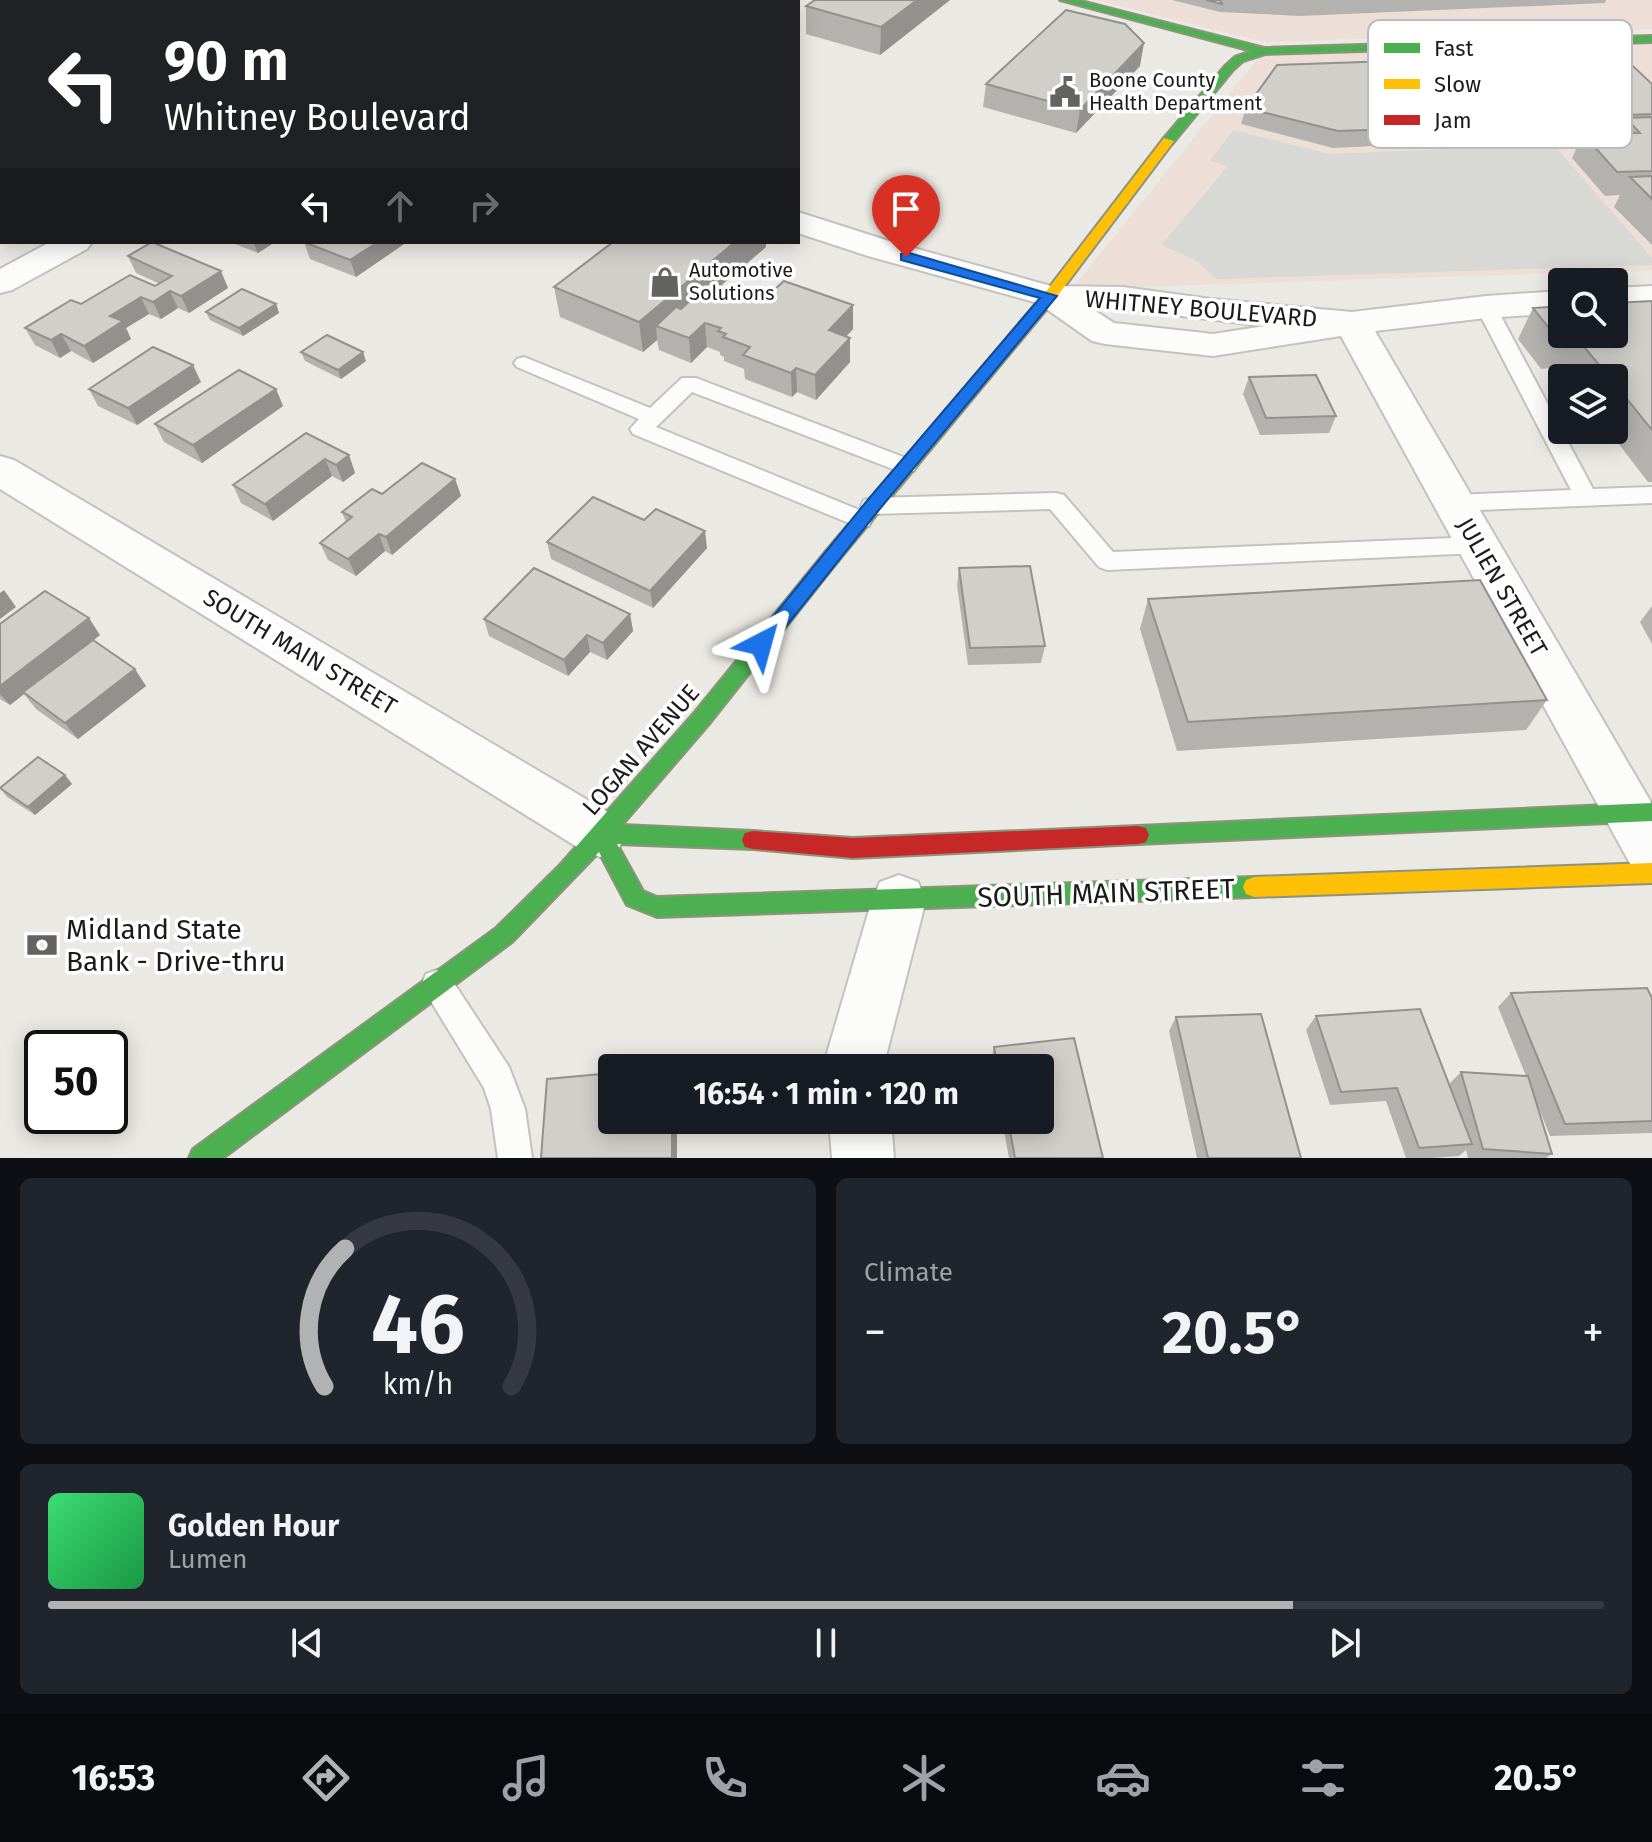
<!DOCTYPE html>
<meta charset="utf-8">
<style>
:root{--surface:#171b24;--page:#20242c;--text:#f1f3f6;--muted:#9ea1a6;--line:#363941;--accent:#b1b2b3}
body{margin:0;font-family:"Fira Sans",sans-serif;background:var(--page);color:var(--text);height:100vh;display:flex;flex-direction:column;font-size:30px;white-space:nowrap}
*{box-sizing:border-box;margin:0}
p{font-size:26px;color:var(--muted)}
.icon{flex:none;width:44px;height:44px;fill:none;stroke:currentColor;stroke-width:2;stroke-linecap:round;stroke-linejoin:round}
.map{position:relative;height:1158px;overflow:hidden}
.sheet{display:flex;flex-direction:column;gap:20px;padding:20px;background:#0d0f14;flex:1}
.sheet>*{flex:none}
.guide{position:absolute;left:0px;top:0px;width:800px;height:244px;box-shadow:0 4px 20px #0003;background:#202124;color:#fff;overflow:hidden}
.tools{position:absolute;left:1548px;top:268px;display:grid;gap:16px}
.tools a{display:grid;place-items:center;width:80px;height:80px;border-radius:8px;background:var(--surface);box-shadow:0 4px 20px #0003;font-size:40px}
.speed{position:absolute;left:24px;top:1030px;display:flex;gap:16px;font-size:40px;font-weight:700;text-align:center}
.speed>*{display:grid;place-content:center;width:104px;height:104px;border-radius:50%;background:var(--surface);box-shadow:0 4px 20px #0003;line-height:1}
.speed .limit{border:4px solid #111;border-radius:12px;background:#fff;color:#111}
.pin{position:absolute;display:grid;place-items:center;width:68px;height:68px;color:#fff;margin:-82px -34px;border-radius:50% 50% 50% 0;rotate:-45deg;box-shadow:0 0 8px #0007}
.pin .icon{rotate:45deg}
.me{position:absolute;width:88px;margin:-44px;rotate:39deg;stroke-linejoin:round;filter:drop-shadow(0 0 6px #0008)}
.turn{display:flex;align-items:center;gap:28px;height:168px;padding:0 32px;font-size:36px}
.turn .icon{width:104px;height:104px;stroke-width:2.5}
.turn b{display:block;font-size:56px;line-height:68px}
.lanes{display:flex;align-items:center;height:76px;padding:0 32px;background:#0003;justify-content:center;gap:40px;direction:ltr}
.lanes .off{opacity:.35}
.big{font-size:60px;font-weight:700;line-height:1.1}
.sheet .widget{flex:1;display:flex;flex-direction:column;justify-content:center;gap:12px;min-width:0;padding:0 28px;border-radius:12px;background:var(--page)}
.sheet .dial{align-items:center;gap:0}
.dial svg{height:208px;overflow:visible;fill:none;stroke:var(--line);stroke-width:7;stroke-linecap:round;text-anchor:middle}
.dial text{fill:var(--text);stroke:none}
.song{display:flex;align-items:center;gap:24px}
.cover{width:96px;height:96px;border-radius:12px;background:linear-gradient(135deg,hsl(140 70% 55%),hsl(140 70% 35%))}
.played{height:8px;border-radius:4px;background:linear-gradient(90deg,var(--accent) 80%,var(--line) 80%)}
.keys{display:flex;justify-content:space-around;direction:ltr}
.heat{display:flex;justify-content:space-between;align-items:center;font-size:44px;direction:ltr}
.sheet .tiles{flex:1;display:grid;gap:20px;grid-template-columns:1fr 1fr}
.widget:last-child{grid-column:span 2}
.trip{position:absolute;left:598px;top:1054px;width:456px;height:80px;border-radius:8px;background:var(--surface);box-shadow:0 4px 20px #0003;font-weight:700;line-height:80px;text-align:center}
.menu{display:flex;height:128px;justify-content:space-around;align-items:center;background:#090b0e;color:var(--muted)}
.menu .icon{width:56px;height:56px}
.menu .active{color:var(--accent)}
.menu b{font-size:36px;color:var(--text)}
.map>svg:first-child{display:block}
</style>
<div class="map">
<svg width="1652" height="1158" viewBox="0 0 1652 1158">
<rect width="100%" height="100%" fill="#eae9e3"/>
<!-- commercial -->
<g fill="#edded7">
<path d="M1096 0H1652V29L1264 42Z"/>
<path d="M1652 42V270L1072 289 1264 51Z"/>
</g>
<!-- parking -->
<path fill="#d8d8d5" d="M1233 130 1329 154 1554 145 1652 258V265L1217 279 1197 261 1161 245 1228 166 1210 161Z"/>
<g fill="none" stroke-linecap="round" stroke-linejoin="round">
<defs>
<g id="lane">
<path d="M1486 301 1496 307 1593 489 1652 487V503L1454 511 1446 509 1443 503 1446 497 1454 495 1571 490 1476 307Z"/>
<path d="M524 357 650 408 682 378H696L914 461 917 466 914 471H898L692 392 656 427 869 514 872 520 869 526 861 528 633 434 630 429 639 419 517 367 514 363 517 359Z"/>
<path d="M1056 493 1064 495 1113 552 1478 537 1486 539 1490 545 1486 551 1478 553 1107 570 1099 567 1050 509 872 514 864 512 861 506 864 500 872 498Z"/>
<path d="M437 970 448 974 509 1067 525 1109 532 1158H498L491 1109 484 1088 421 985 426 974Z"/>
</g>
<g id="street">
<path d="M141 0H170L172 2H143Z"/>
<path d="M798 212 892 242 1051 286 1123 287 1211 299 1352 312 1486 296 1562 291V313L1486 318 1375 331 1652 804V875L1633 869 1341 336 1213 356 1105 344 1092 341 1038 303 868 256 798 233ZM1091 308 1123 309 1265 326 1213 334 1114 323Z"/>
<path d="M50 242H92L87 249 12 290 0 293V269Z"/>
<path d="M1652 286V308L1614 310V288Z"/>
<path d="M0 456 14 460 618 818 626 834 618 850 600 857 582 850 0 489Z"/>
<path d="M899 875 918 882 926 900 885 1060 886 1068H826L825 1060 872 900 880 882Z"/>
<path d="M829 1120H891L894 1158H832Z"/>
</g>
<g id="fast">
<path d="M1060 0H1077L1264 48 1652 36V42L1265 54 1243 61 1233 70 1172 144 1168 145 1162 141 1164 138 1225 66 1235 57 1252 51Z"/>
<path d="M832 550 841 556 838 561 709 724 622 825 753 831 761 833 764 840 761 847 753 849 617 844 643 891 657 897 1254 877 1262 880 1265 887 1262 894 1254 897 657 917 627 905 599 852 512 942 223 1158H189L193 1149 496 928 559 866 695 712 826 551Z"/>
<path d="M1652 803V821L1138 844 1130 842 1127 835 1130 828 1138 826Z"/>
</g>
<g id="slow">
<path d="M1164 138 1174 141 1055 299 838 561H826L823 556 826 551 1045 293Z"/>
<path d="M1652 863V883L1254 897 1246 894 1243 887 1246 880 1254 877Z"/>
</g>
<path id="jam" d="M1138 826 1146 828 1149 835 1146 842 1138 844 853 858 753 849 745 847 742 840 745 833 753 831 853 838Z"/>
</defs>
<!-- lane casing -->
<use href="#lane" stroke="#c2c2bf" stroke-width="4"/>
<!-- street casing -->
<use href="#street" stroke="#c2c2bf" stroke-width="4"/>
<!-- fast casing -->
<use href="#fast" stroke="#8e937c" stroke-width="4"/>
<!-- slow casing -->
<use href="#slow" stroke="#8e937c" stroke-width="4"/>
<!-- jam casing -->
<use href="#jam" stroke="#8e937c" stroke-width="4"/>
<!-- lane -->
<use href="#lane" fill="#fcfcfb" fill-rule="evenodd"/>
<!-- street -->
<use href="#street" fill="#fcfcfb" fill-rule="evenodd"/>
<!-- fast -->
<use href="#fast" fill="#4caf50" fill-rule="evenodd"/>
<!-- slow -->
<use href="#slow" fill="#ffc107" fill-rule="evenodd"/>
<!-- jam -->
<use href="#jam" fill="#c62828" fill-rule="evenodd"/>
</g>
<!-- wall -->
<g fill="#b3b2ae">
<path d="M287 0H346L343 2H288Z"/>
<path d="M351 0H456L452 2H347Z"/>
<rect x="587" y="0" width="67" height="2"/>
<path d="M950 0 880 55 806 34V6Z"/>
<path d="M1172 0H1606L1605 3 1300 16 1220 12Z"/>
<path d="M2 25V53L0 52V26Z"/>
<path d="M1140 66 1076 133 983 107 986 84Z"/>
<path d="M1652 84V245L1614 207 1620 195 1605 196 1572 158 1583 134 1618 133 1619 131 1509 136 1499 124 1398 128 1399 129 1393 145 1333 148 1241 124 1246 108Z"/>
<path d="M0 136 2 137V177L0 176Z"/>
<path d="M230 242H275L258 253Z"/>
<path d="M304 242 404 244 356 277 310 259Z"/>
<path d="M613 242H766V247L720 286 762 301 853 305V329L846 336 850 338V362L816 400 797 392 792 397 745 379 744 369 724 361V357L720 355V352L707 347 691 363 659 350 657 340 643 352 560 317 554 287Z"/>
<path d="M128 256 228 288 189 313 178 308 161 319 149 314 126 328 131 339 93 363 71 351 60 358 35 345 25 328 81 304 155 286 160 284 136 273Z"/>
<path d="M1652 301V482H1648L1608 430H1614V378H1568L1560 367 1541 369 1518 339 1533 308Z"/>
<path d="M276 304 279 313 243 336 210 320 206 312Z"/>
<path d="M301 352 366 361 341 379 305 361Z"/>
<path d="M1249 377 1336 416 1329 433 1260 435 1243 394Z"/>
<path d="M201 382 137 425 98 406 89 389Z"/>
<path d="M276 389 283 406 202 463 164 442 155 424Z"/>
<path d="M306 433 349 455 355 473 343 482 332 476 273 521 241 503 233 485Z"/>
<path d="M455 479 461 496 392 555 385 551 356 576 328 560 320 543 346 522 342 512 382 494Z"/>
<path d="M644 520 707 548 653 608 551 559 547 542Z"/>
<path d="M959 568 1045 646 1041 663 968 665 957 585Z"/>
<path d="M1148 599 1547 700 1526 730 1177 751 1140 629Z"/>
<path d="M1652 606V644L1640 622Z"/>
<path d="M630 614 633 631 607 660 590 652 568 676 489 636 484 619Z"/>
<path d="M0 624 100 635 94 640 146 686 78 739 36 709 24 694 10 705 0 699Z"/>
<path d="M65 775 72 784 35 815 7 797 0 788Z"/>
<path d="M1511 993 1652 998V1133L1550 1136 1536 1101 1552 1154 1546 1158H1468L1466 1150 1459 1156 1432 1158H1406L1386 1101 1330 1105 1306 1030 1316 1016 1449 1084 1461 1072 1526 1076 1498 1007Z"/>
<path d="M1176 1017 1301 1158H1197L1169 1031Z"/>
<path d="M1074 1038 1103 1158H1009L1002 1120H1040V1068H992L991 1060 994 1047Z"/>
</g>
<!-- shaded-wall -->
<g fill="#92918d">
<path d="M21 0H29L30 2H15Z"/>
<path d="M306 0H320L321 2H307Z"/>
<path d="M326 0H346L343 2H326Z"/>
<path d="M434 0H456L452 2H435Z"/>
<path d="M629 0H654V2H626Z"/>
<path d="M917 0H950L880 55 881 27Z"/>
<path d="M2 7V25L0 26V8Z"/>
<path d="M1144 43 1140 66 1076 133 1080 110Z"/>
<path d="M253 242H275L258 253Z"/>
<path d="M378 242H403L404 244 356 277 350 260Z"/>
<path d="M735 242H766V247L668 331 656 326 657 340 643 352 639 322Z"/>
<path d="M221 271 228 288 189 313 181 296Z"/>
<path d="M170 291 178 308 161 319 153 302Z"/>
<path d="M141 297 149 314 126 328 131 339 93 363 84 346 110 316Z"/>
<path d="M276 304 279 313 243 336 239 328Z"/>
<path d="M853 305V329L829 355V330Z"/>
<path d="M705 323 707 347 691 363 689 338Z"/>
<path d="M61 334 71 351 60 358 51 340Z"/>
<path d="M850 338V362L816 400 815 375Z"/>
<path d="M363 352 366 361 341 379 338 370Z"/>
<path d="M193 365 201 382 137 425 128 408Z"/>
<path d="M796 368 797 392 792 397 791 373Z"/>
<path d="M276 389 283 406 202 463 193 445Z"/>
<path d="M349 455 355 473 343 482 336 465Z"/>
<path d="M325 459 332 476 273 521 265 504Z"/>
<path d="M455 479 461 496 392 555 386 537Z"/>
<path d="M705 531 707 548 653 608 650 591Z"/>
<path d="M379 534 385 551 356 576 348 559Z"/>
<path d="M4 590 16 607 0 619V593Z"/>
<path d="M630 614 633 631 607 660 603 643Z"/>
<path d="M89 618 100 635 10 705 0 694V686Z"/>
<path d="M587 635 590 652 568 676 564 660Z"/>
<path d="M135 669 146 686 78 739 65 723Z"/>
<path d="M65 775 72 784 35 815 28 807Z"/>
<rect x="672" y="1120" width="5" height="38"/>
</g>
<!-- building -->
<g fill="#d0cfca" stroke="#92918d" stroke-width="2">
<path d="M0 0H21L15 2H2V7L0 8Z"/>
<path d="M351 0H393L397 1 399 0H412L419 2H347Z"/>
<path d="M560 0H569L576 2H557Z"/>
<path d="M815 0H917L881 27 806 6Z"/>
<path d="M1206 0H1220L1222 4Z"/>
<path d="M1066 10 1125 24 1144 43 1080 110 986 84Z"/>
<path d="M2 25V41L0 40V26Z"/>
<path d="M1619 53 1652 84V114L1516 119 1506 108 1386 112 1399 129 1338 131 1246 108 1277 65Z"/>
<path d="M1652 117V171L1617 172 1583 134 1640 133 1626 118Z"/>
<path d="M0 136 2 137 1 165 0 164Z"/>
<path d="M1652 176V199L1630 177Z"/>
<path d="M2 188V222L0 223V190Z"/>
<path d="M152 242 221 271 181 296 170 291 153 302 141 297 110 316 123 321 84 346 61 334 51 340 25 328 71 300 81 304 130 275 155 286 172 276 128 256Z"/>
<path d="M304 242H378L350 260Z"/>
<path d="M613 242H735L639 322 554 287Z"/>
<path d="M784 281 853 305 829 330 850 338 815 375 796 368 791 373 743 355 750 347 723 337 726 334 718 331 721 328 705 323 689 338 656 326 676 307 681 309 710 282 762 301Z"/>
<path d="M242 289 276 304 239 328 206 312Z"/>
<path d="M1652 301V430L1614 383V378H1610L1576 337 1557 338 1533 308 1562 306V334H1614V303Z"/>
<path d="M327 335 363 352 338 370 301 352Z"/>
<path d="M153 347 193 365 128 408 89 389Z"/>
<path d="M239 370 276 389 193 445 155 424Z"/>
<path d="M1316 375 1336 416 1266 418 1249 377Z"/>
<path d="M306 433 349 455 336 465 325 459 265 504 233 485Z"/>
<path d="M422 463 455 479 386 537 379 534 348 559 320 543 352 517 342 512 372 489 382 494Z"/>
<path d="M593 497 644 520 656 509 705 531 650 591 547 542Z"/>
<path d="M1030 566 1045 646 970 648 959 568Z"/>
<path d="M534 568 630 614 603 643 587 635 564 660 484 619Z"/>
<path d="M1480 580 1547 700 1188 722 1148 599Z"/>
<path d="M45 591 89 618 0 686V624Z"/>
<path d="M93 640 135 669 65 723 23 692Z"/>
<path d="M38 757 65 775 28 807 0 788Z"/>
<path d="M1647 988 1652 998V1121L1565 1124 1511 993Z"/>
<path d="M1420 1009 1472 1144 1419 1148 1397 1088 1341 1092 1316 1016Z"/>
<path d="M1261 1014 1301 1158H1208L1176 1017Z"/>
<path d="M1074 1038 1103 1158H1015L1008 1120H1040V1068H998L994 1047Z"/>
<path d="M1461 1072 1528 1076 1552 1154 1483 1149Z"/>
<path d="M612 1073V1120H672V1158H541L547 1079Z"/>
</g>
<!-- route -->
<path fill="#1a73e8" stroke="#114b97" stroke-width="2" d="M906 252 1057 296 878 511 768 649H755L752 644 755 639 866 502 1040 298 901 260V254Z"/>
<!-- icons -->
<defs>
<symbol id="civic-bare" viewBox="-9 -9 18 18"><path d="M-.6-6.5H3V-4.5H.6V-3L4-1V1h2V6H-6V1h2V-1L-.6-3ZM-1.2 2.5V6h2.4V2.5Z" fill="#636361" stroke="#fff" stroke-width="2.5" paint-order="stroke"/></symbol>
<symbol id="shop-bare" viewBox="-9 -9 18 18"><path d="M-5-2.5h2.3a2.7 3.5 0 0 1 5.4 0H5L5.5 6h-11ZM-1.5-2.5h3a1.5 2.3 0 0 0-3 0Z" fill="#636361" stroke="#fff" stroke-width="2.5" paint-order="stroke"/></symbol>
<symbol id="bank-bare" viewBox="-9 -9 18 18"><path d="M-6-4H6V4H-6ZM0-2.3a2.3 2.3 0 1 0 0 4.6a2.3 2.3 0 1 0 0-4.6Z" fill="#636361" stroke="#fff" stroke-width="2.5" paint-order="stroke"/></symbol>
</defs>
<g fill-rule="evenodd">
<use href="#civic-bare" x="1043" y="70" width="44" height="44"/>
<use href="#shop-bare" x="643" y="260" width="44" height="44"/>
<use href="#bank-bare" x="20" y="923" width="44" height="44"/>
</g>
<g text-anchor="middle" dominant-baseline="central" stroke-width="7" stroke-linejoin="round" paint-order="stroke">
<!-- far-poi labels -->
<g font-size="20" fill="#1b1b1b" stroke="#fff" text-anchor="start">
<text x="1089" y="80">Boone County<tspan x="1089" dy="23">Health Department</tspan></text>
<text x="689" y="270">Automotive<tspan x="689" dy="23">Solutions</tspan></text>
</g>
<!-- street labels -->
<g font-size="24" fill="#1b1b1b" stroke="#fff">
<text transform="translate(1201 309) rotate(5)">WHITNEY BOULEVARD</text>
<text transform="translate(1502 587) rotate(60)">JULIEN STREET</text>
<text transform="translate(300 652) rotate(31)">SOUTH MAIN STREET</text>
<text transform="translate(641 750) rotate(-49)">LOGAN AVENUE</text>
</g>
<!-- near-street labels -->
<g font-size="28" fill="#1b1b1b" stroke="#fff">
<text transform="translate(1106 893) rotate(-2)">SOUTH MAIN STREET</text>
</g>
<!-- near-poi labels -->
<g font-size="28" fill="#1b1b1b" stroke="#fff" text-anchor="start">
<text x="66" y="929">Midland State<tspan x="66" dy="32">Bank - Drive-thru</tspan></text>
</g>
</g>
<!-- legend -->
<rect x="1368" y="20" width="264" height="128" rx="12" fill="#fff" stroke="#bbb" stroke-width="2"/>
<rect x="1384" y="43" width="36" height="10" fill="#4caf50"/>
<rect x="1384" y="79" width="36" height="10" fill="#ffc107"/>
<rect x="1384" y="115" width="36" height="10" fill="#c62828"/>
<g font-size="22" fill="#1b1b1b">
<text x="1434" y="56">Fast</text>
<text x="1434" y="92">Slow</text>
<text x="1434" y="128">Jam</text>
</g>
</svg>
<div class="tools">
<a><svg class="icon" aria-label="search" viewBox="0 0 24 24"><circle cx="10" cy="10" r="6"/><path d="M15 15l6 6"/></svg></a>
<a><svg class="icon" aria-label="layers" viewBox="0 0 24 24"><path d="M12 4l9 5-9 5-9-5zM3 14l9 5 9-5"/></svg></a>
</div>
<div class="speed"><div class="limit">50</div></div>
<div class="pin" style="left:906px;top:257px;background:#d93025"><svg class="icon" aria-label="arrive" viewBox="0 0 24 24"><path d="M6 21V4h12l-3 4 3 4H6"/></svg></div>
<svg class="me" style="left:761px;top:644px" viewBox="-20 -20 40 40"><path d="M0-17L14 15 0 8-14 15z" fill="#1a73e8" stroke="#fff" stroke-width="4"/></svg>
<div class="trip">16:54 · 1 min · 120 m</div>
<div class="guide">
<div class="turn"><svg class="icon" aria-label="left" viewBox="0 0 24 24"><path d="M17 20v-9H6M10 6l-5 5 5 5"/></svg><div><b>90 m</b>Whitney Boulevard</div></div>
<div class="lanes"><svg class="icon" aria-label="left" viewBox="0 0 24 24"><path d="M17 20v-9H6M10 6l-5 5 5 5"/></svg><svg class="icon off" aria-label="ahead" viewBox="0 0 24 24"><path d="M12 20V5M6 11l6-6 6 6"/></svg><svg class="icon off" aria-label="right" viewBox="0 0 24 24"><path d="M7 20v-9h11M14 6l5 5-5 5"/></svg></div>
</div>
</div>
<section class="sheet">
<div class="tiles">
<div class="widget dial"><svg viewBox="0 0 100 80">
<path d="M14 69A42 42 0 1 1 86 69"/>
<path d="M14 69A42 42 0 0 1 22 16" stroke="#b1b2b3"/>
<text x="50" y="56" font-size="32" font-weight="700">46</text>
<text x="50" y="72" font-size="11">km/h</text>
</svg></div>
<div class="widget"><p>Climate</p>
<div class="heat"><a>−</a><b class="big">20.5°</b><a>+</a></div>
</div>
<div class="widget">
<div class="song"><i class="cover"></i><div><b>Golden Hour</b><p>Lumen</p></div></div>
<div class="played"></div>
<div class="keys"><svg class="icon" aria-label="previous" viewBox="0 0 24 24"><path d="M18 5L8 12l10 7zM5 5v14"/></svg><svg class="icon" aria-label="pause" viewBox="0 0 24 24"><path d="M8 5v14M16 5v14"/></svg><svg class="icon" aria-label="next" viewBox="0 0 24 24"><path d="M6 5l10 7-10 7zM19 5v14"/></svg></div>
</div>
</div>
</section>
<nav class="menu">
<b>16:53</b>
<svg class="icon active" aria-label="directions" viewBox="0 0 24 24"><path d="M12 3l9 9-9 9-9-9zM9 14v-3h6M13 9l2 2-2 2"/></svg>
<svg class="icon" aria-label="music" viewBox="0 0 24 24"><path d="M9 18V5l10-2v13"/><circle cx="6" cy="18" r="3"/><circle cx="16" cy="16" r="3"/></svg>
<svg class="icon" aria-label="phone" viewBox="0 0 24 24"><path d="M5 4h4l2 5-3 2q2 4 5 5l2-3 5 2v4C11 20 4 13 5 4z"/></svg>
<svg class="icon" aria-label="climate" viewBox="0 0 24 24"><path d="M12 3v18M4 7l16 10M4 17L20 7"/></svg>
<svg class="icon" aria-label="car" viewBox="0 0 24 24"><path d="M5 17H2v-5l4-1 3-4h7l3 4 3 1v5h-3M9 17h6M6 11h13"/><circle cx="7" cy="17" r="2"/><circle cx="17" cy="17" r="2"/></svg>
<svg class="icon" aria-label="filters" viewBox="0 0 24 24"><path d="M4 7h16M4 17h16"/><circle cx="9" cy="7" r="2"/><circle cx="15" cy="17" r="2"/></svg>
<b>20.5°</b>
</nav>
